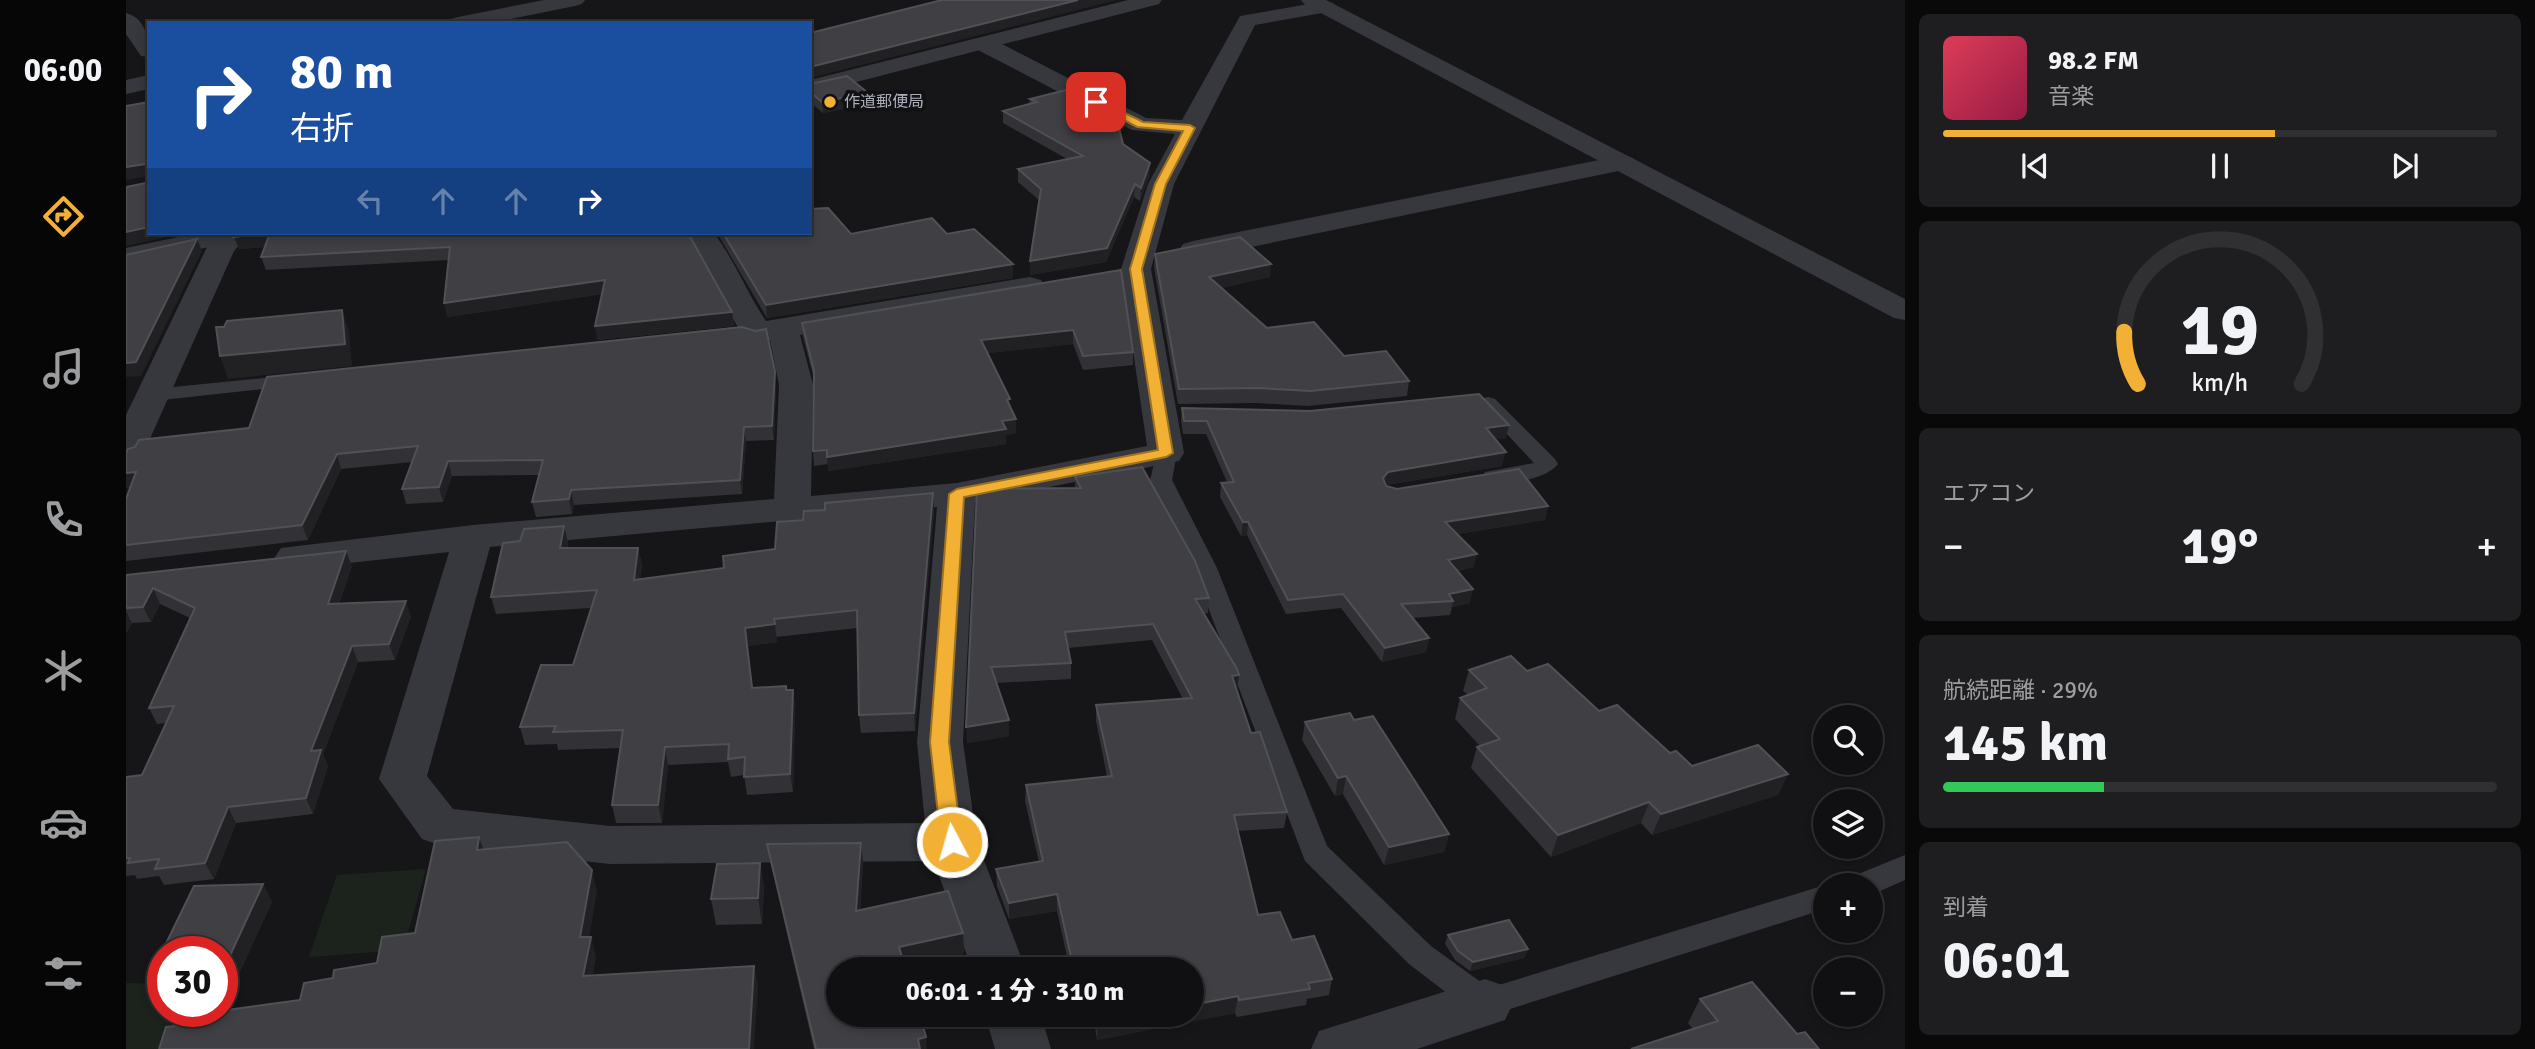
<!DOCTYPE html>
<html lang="ja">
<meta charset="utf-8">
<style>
:root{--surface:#101012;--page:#1e1e20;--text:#f1f3f6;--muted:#9c9d9f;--line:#303032;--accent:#f2b134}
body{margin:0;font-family:Signika,"Noto Sans JP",sans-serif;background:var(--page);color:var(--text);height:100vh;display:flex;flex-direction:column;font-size:26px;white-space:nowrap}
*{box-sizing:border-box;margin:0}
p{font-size:23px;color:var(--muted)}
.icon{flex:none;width:38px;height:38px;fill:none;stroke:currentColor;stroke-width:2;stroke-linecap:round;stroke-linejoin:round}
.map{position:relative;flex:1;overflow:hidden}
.side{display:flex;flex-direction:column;gap:14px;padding:14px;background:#09090a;width:630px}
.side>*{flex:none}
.hud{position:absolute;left:21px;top:21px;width:665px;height:214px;border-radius:0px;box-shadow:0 4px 10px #0003,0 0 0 2px var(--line);background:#1a4fa0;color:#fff;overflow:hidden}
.buttons{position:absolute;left:1687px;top:705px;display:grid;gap:14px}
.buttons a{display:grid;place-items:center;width:70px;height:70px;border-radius:50%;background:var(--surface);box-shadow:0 4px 10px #0003,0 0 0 2px var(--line);font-size:35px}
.speed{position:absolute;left:21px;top:936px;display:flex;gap:14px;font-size:35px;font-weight:700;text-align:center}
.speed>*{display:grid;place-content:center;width:91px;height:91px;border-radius:50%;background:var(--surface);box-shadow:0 4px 10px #0003,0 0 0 2px var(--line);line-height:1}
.speed .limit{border:10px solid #d22;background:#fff;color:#111}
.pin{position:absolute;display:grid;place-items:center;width:60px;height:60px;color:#fff;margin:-30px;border-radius:14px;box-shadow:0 4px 10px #0006}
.me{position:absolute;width:77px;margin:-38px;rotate:354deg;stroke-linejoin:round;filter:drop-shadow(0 0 5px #0008)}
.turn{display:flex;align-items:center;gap:24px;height:147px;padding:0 28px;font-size:32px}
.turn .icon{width:91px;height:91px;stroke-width:2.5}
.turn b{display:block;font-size:49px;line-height:60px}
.lanes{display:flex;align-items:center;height:66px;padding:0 28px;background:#0003;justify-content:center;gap:35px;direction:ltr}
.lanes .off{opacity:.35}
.big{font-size:52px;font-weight:800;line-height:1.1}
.side .tile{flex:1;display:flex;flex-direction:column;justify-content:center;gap:10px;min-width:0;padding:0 24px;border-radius:10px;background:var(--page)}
.side .dial{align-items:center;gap:0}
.dial svg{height:182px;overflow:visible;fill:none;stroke:var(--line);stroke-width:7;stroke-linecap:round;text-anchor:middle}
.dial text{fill:var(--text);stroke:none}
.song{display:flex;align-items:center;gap:21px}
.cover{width:84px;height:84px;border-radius:10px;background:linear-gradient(135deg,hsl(350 70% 55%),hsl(340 70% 35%))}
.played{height:7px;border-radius:4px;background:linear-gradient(90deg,var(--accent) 60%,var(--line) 60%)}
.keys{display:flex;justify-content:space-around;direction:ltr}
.heat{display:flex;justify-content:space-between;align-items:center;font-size:38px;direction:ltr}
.charge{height:10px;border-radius:5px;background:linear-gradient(90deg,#34c759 29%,var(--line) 0)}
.trip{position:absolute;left:700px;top:957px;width:378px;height:70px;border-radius:35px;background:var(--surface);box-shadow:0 4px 10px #0003,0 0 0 2px var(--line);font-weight:800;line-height:70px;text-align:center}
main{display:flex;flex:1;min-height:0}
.tabs{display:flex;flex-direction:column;width:126px;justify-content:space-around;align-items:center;background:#060607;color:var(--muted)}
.tabs .icon{width:49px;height:49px}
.tabs .current{color:var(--accent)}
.tabs b{font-size:32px;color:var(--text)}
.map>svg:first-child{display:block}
</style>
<main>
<nav class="tabs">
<b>06:00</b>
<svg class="icon current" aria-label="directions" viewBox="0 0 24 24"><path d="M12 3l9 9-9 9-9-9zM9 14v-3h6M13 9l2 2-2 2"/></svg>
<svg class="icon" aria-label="music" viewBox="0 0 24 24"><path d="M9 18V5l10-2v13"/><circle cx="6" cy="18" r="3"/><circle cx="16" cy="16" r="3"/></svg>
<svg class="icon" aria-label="phone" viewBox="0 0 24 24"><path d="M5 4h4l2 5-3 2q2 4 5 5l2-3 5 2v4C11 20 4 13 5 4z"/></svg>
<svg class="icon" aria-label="climate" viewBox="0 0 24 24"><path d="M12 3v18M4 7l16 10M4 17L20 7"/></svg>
<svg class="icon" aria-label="car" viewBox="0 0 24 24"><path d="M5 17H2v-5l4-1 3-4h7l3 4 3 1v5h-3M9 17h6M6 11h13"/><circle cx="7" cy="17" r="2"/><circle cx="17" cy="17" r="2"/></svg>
<svg class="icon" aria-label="filters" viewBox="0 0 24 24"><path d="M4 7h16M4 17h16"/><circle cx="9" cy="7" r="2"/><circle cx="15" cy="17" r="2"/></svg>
</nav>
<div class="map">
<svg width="1779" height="1049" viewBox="0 0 1779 1049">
<rect width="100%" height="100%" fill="#161618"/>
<!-- green -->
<g fill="#1c231d">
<path d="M300 869 277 950 183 957 211 875Z"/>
<path d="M0 983 37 984V1012H66L49 1049H0Z"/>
</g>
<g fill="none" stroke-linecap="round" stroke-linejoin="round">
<!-- service -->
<g fill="#37383d" fill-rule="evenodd">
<path d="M168 375 175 377 178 381 175 385 27 401 20 399 17 395 20 391 27 389Z"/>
<path d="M1362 397 1369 399 1429 459 1432 464C1420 480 1378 486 1359 482L1356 477 1359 472 1408 463 1352 403 1355 399Z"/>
<path d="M1040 447 1048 448 1051 453 1046 480 1091 568 1201 846 1305 946 1363 988 1699 885 1701 886H1699V909L1359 1017 1347 1013 1283 964 1179 861 1067 568 1024 480 1032 448Z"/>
<path d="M1779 855V880L1745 895V886H1721L1725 877Z"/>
</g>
<!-- minor -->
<g fill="#37383d" fill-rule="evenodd">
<path d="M418 0H459L456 4 449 6 365 23H322L325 19 332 17Z"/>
<path d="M1200 1 1207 3 1210 7 1207 11 1129 25 1048 184 1025 269 1058 453 1053 461 849 502 837 742 851 842 900 970H846L808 861 484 864 313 845 296 839 253 779 323 552 169 569 155 566 149 557 155 548 347 525 648 499 653 385 644 340 631 342 620 339C596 305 581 267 560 233H588C609 261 621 293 640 321L904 277 915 280 919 286 915 292 904 295 674 335 687 385 685 496 831 483 1021 446 995 269 1022 184 1049 134 1006 130 850 49 847 44 850 39H866L1020 118 1056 120 1114 16ZM811 507 791 742 799 823 484 826 327 809 301 776 364 547Z"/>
<path d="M0 13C20 18 23 40 23 57L15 56 0 34Z"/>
<path d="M23 75V89L0 94V80Z"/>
<path d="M1498 155 1507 158 1511 163 1507 168 1067 259 1057 256 1053 250 1057 244 1067 241Z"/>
<path d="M94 233H124L108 251 18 452 13 460 0 463V415L81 247Z"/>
<path d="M1359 979 1379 986 1387 1003 1379 1020 1291 1049H1185L1193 1031Z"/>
<path d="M859 1015H915L925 1049H869Z"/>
</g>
<!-- tertiary -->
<g fill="#37383d" fill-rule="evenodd">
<path d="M1002 0H1036L1033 4 684 94V80Z"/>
<path d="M1175 0H1200L1779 299V320L1768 318 1178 4Z"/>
<path d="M71 233H122L118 239 0 266V248Z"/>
</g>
</g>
<!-- wall -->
<g fill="#323236">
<path d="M684 84 742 93 743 104 697 113 684 102Z"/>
<path d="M904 99 997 144 1024 163V175L1014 201 1008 197 980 262 904 275V261L914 201 892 182V169L941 159 877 123V111L903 104Z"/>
<path d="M112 233H562L606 312 608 326 471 340 476 294 321 317 323 260 140 270 135 257 139 247 113 249Z"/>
<path d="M591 233H684L725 234H821L887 278 641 318Z"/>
<path d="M1029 254 1144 277 1095 288 1141 328 1283 381 1281 396 1182 406 1131 403 1052 404 1028 268Z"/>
<path d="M995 270 1007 352V365L957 370 947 344 861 353 884 406 890 433 880 435V444L702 471V464L688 466 687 451 688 379 677 337 676 323Z"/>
<path d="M649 371 650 385 648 440 620 441 616 494 448 505 446 514 410 517 406 502 413 475 326 476 317 502 280 504 276 489 286 462 215 469 182 540 0 561V499L4 488H0V453Z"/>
<path d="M1056 408 1380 438 1369 439 1376 466 1260 485 1271 489 1422 506 1419 520 1331 534 1348 567 1332 571 1344 603 1326 607 1324 615 1286 618 1303 638 1300 652 1256 662 1215 608 1160 614 1121 535 1115 536 1094 497 1095 483 1101 482 1080 434H1057L1055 421Z"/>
<path d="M949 477 1083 598 1082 613 1078 614 1111 691 1125 733 1161 812 1158 828 1112 831 1132 915 1166 940 1206 979 1203 995 1181 999 1180 1005 1111 1017 1109 1013 971 1040 967 1015H961H1066V970H944L931 911 883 919 871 886 870 869 913 862 899 801 900 785 981 776 970 721V705L1057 699 1026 640 942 648 945 663V679L870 683 883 720V736L841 743 851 489 949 488Z"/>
<path d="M808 510 789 731 735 733 733 715 731 628 650 637 651 642 622 646 627 688 667 690 669 708 667 792 621 795 618 775 605 777 602 762 542 765 536 823H490L486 805 494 748 432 750 431 744 399 745 394 727 447 665 465 608 370 614 365 597 394 541 438 526 442 543 441 548H512L516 565 514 579 598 568 649 549 677 520Z"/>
<path d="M226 566 213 604 285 616 269 660 232 662 197 754 202 766 187 814 110 823 88 879 38 885 33 876 11 879 9 875 0 876V777L16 775 40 723 31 724 23 708 64 618 34 604 25 622 6 623 0 633V575Z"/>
<path d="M1343 670 1401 671 1473 711 1566 766 1662 774 1652 795 1526 835 1515 823 1425 857 1345 768 1351 747 1354 746 1329 719 1334 698 1342 695 1337 691Z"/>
<path d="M1228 720 1323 834 1318 852 1258 865 1217 794 1209 796 1176 740 1179 722Z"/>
<path d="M735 843 737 864 734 911 837 933 838 954 779 968 801 1049H688L645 865 641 844Z"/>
<path d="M634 863 638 889 636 924 590 925 585 899Z"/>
<path d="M137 884 146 902 111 978H96V952H37V971L31 962 68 886Z"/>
<path d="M1322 935 1402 949 1398 958 1344 971 1329 960 1319 944Z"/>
<path d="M1574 999 1671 1034 1567 1029 1562 1023Z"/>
</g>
<!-- shaded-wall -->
<g fill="#212124">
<path d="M952 0H991L684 78V67Z"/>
<path d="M742 93 743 104 697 113 696 102Z"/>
<path d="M1024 163V175L1014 201 1015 188Z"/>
<path d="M20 164 23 176 0 180V167Z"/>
<path d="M1009 184 1008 197 980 262 904 275V261Z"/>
<path d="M23 227V233H60L0 246V232Z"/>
<path d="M144 233 148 246 113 249 108 237Z"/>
<path d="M71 239 76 251 15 376 0 377V363Z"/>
<path d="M887 264V278L641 318 640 305Z"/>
<path d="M1145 264 1144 277 1081 291 1083 277Z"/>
<path d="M479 280 482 293 321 317 318 303Z"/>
<path d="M216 310 223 331 226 366 102 379 94 356Z"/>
<path d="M606 312 608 326 471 340 469 326Z"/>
<path d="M947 330V344L855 354V340Z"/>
<path d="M649 371 650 385 648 440 646 426Z"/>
<path d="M890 419V433L880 435V444L702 471 701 457 876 421Z"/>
<path d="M1383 425 1380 438 1357 441 1360 428Z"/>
<path d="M618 427 620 441 616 494 614 480Z"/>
<path d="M1380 452 1376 466 1259 485 1257 478 1262 472Z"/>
<path d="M211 454 215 469 182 540 176 525Z"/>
<path d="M322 461 326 476 317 502 313 487Z"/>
<path d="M10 472 17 486 0 488V473Z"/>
<path d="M445 490 448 505 446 514 443 499Z"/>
<path d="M807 493 808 510 789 731 788 713Z"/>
<path d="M1422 506 1419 520 1316 536 1319 522Z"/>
<path d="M1117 522H1122L1121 535 1115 536Z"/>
<path d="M438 526 442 543 438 565 434 548Z"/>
<path d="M512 548 516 565 512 597 508 580Z"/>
<path d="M220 551 226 566 208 620 202 604Z"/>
<path d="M1351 554 1348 567 1319 574 1322 560Z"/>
<path d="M27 588 34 604 25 622 17 607Z"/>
<path d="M1347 589 1344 603 1326 607 1327 601 1323 594Z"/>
<path d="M280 601 285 616 269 660 263 644Z"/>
<path d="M0 611 6 623 0 633Z"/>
<path d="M649 624 651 642 622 646 629 706 619 628Z"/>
<path d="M1303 638 1300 652 1256 662 1259 648Z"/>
<path d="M226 646 232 662 197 754 202 766 187 814 180 798 185 751Z"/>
<path d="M1113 675 1111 691 1106 676Z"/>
<path d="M667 690 669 708 667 792 664 774Z"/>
<path d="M883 720V736L841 743 840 727Z"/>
<path d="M539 747 542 765 536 823 532 805Z"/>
<path d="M1662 774 1652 795 1526 835 1535 814Z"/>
<path d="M1220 776 1217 794 1209 796 1212 778Z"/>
<path d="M1523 802 1515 823 1425 857 1432 835Z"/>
<path d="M102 807 110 823 88 879 79 863Z"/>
<path d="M1323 834 1318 852 1258 865 1263 847Z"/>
<path d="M353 837 360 857 351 850Z"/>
<path d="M735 843 737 864 732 933 730 911Z"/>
<path d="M634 863 638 889 636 924 632 898Z"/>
<path d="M466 870 471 891 460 958 454 937Z"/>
<path d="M137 884 146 902 111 978 102 960Z"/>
<path d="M931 894V911L883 919V903Z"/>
<path d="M837 933 838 954 775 969 773 947Z"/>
<path d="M465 937 470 957 463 997 457 976Z"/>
<path d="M1402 949 1398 958 1344 971 1347 962Z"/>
<path d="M628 966 632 987 628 1049H623Z"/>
<path d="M1112 996 1109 1013 971 1040 972 1024 1017 1015H1066V1005Z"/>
<path d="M800 1037 801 1049H792V1039Z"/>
</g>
<!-- building -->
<g fill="#3f3f44" stroke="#4f5156" stroke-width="2">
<path d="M816 0H952L684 67V33Z"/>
<path d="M721 76 742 93 696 102 684 92V84Z"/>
<path d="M944 89 989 112 997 144 1024 163 1015 188 1009 184 981 248 904 261 915 189 892 169 957 156 877 111 911 102 904 99Z"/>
<path d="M23 102V227L0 232V187L20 183V164L0 167V106Z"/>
<path d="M702 208 725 234 806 218 821 234 848 229 887 264 640 305 597 233H684V209Z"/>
<path d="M112 233H562L606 312 469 326 479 280 318 303 324 247 135 257 144 233 108 237Z"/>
<path d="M1114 237 1145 264 1083 277 1141 328 1188 322 1218 356 1260 351 1283 381 1184 391 1133 388 1053 389 1029 254Z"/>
<path d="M71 239 10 362 0 363V255Z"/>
<path d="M995 270 1007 352 957 356 947 330 855 340 884 399 881 400 890 419 876 421 880 429 701 457V450L687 451 688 371 676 323Z"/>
<path d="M216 310 219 344 94 356 90 327H98L101 321Z"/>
<path d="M616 327 629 331 640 329 649 371 646 426 618 427 614 480 445 490 443 499 406 502 417 460 322 461 313 487 276 489 292 446 211 454 176 525 0 545V499L10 472 0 473V453L2 449 9 447 13 440 123 428 141 377Z"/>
<path d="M1353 394 1383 425 1360 428 1380 452 1262 472 1257 478 1260 486 1271 489 1393 469 1422 506 1319 522 1351 554 1322 560 1347 589 1323 594 1327 601 1275 604 1303 638 1259 648 1217 594 1162 600 1122 522H1117L1095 483 1108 482 1081 421H1058L1056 408 1184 411Z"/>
<path d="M1016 467 1069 561 1083 598 1069 599 1111 669 1113 675 1106 676 1125 733 1134 732 1161 812 1108 815 1132 915 1154 912 1166 940 1188 936 1206 979 1182 983 1184 989 1113 1000 1112 996 1066 1005V970H948L931 894 883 903 870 869 917 861 900 785 986 776 970 705 1066 698 1027 624 939 632 945 663 865 667 883 720 840 727 851 489 955 488 949 477Z"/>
<path d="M807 493 788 713 733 715 731 610 648 619 649 624 619 628 626 688 660 686V690H667L664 774 618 777 619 757 602 759 603 744 539 747 532 805H486L497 730 427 732 430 726 394 727 415 665H447L471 590 365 597 377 543 394 541 398 529 438 526 434 548H512L508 580 598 568 597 556 649 549 651 522 677 520 678 511 699 510V503Z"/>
<path d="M220 551 202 604 280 601 263 644 226 646 185 751 195 750 180 798 102 807 79 863 29 869 33 859 2 863 4 858H0V777L16 775 48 706 23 708 69 608 27 588 17 607 0 608V575Z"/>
<path d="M1385 656 1401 671 1422 664 1473 711 1491 705 1544 753 1550 751 1566 766 1632 745 1662 774 1535 814 1523 802 1432 835 1351 747 1374 739 1334 698 1361 688 1343 670Z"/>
<path d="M1224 713 1228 720 1247 716 1323 834 1263 847 1220 776 1212 778 1179 722Z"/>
<path d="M353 837 351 850 441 842 466 870 454 937H465L457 976 628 966 623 1049H33L40 1027 84 1022 87 1012 174 1000 178 983 207 978 208 970 251 963 256 937 289 933 309 841Z"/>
<path d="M735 843 730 911 822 891 837 933 773 947 780 970H712V1015H794L800 1037 792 1039 794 1049H690L641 844Z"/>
<path d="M634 863 632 898 585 899 591 864Z"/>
<path d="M137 884 102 960H96V952H37V962H31L68 886Z"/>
<path d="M1383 920 1402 949 1347 962 1332 951 1322 935Z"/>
<path d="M1626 982 1671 1034 1679 1032 1693 1049H1505L1592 1021 1574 999Z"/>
<path d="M970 1015H1017L972 1024Z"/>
</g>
<!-- route -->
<path fill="#f2b134" stroke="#9d7322" stroke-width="2" d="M967 100H973L1017 122 1064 125 1069 128 1040 184 1016 269 1047 453 1040 457 838 497 823 742 836 842 833 848 826 850 818 848 815 842 804 742 823 494 831 489 1032 450 1004 269 1029 184 1057 131 1011 127 967 104Z"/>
<!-- markers -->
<circle fill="#f2b134" stroke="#111113" stroke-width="2.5" cx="704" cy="102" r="7"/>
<g text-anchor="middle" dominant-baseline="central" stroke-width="7" stroke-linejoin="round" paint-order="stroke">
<!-- far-poi labels -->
<g font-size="16" fill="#a8adb8" stroke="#111113" text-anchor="start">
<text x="718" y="102">作道郵便局</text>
</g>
</g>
</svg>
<div class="buttons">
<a><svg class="icon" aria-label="search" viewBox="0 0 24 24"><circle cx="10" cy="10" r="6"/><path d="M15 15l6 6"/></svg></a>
<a><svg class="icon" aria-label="layers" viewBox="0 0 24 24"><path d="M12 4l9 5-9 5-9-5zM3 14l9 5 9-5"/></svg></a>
<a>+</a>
<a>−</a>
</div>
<div class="speed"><div class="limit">30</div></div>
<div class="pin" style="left:970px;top:102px;background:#d93025"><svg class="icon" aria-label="arrive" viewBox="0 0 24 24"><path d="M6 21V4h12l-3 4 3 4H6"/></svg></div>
<svg class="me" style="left:826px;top:842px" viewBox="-20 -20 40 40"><circle r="17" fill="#f2b134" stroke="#fff" stroke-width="3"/><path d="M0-11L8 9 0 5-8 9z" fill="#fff"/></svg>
<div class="trip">06:01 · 1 分 · 310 m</div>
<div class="hud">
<div class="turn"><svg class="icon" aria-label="right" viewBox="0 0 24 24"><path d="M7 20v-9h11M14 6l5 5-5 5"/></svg><div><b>80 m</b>右折</div></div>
<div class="lanes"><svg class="icon off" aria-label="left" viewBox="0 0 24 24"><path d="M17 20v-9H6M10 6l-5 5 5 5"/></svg><svg class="icon off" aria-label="ahead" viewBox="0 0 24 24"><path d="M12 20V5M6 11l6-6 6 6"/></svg><svg class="icon off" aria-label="ahead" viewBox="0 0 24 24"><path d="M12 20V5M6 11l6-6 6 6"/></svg><svg class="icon" aria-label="right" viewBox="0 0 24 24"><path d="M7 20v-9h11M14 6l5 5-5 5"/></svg></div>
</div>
</div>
<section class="side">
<div class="tile">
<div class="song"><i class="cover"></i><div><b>98.2 FM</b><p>音楽</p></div></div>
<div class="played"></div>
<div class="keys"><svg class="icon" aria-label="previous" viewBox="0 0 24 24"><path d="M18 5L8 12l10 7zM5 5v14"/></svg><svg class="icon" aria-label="pause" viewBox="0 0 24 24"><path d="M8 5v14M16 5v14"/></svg><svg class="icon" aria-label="next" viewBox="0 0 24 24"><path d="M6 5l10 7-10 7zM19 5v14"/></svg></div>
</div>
<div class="tile dial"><svg viewBox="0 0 100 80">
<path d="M14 69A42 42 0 1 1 86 69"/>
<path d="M14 69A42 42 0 0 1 8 46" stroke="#f2b134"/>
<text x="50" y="56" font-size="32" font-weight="700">19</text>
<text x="50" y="72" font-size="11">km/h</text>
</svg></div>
<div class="tile"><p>エアコン</p>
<div class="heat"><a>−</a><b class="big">19°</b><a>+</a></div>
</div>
<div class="tile"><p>航続距離 · 29%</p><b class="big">145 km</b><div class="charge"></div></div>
<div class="tile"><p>到着</p><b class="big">06:01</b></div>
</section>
</main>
